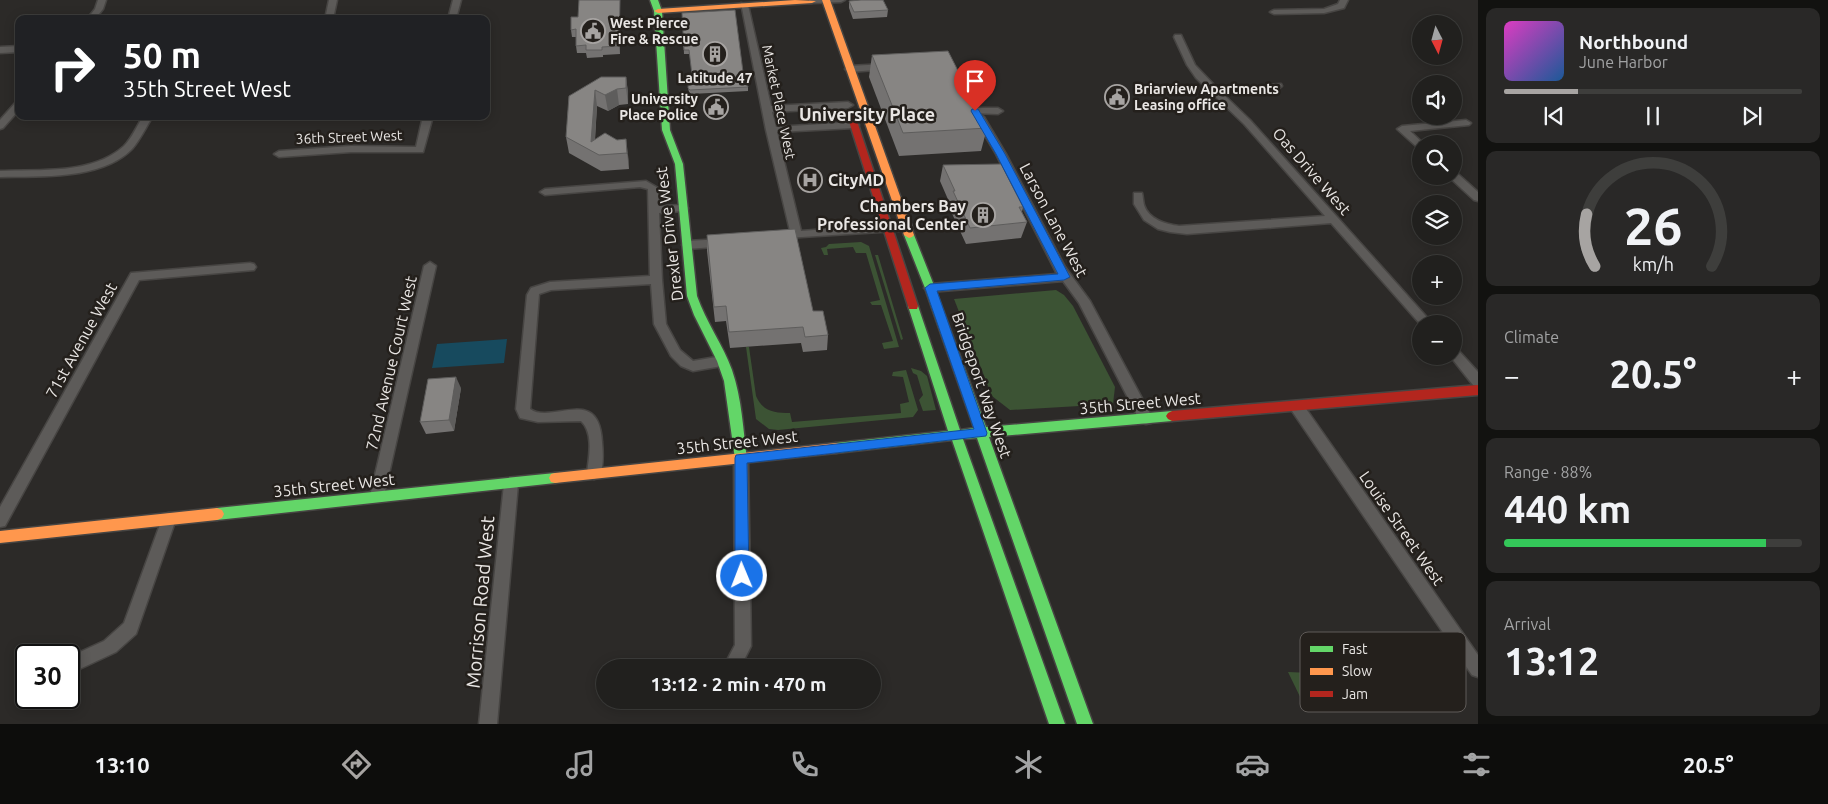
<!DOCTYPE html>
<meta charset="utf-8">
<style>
:root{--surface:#21201e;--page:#292827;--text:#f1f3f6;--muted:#a2a3a4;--line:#3e3e3c;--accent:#a7a4a2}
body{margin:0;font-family:Ubuntu,sans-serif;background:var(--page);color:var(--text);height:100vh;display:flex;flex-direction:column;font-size:19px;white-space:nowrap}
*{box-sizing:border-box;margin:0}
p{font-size:16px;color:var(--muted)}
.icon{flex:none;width:28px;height:28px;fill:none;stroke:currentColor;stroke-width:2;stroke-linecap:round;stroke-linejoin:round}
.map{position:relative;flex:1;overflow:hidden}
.side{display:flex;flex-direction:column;gap:8px;padding:8px;background:#121210;width:350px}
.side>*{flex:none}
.hud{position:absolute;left:15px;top:15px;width:475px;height:105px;border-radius:10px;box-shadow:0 2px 12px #0003,0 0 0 1px var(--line);background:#202124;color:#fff;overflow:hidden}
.needle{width:32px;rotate:174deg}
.controls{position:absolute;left:1412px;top:15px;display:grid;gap:10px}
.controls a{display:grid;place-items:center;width:50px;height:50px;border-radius:50%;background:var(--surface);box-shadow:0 2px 12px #0003,0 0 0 1px var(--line);font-size:25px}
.speed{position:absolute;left:15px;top:644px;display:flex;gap:10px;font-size:25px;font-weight:700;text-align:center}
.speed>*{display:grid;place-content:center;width:65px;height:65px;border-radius:50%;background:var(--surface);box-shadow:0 2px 12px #0003,0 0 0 1px var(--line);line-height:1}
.speed .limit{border:2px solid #111;border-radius:8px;background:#fff;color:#111}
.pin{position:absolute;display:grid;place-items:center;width:42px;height:42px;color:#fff;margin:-51px -21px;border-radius:50% 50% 50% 0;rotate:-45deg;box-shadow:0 0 5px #0007}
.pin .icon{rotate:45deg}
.me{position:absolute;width:55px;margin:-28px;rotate:359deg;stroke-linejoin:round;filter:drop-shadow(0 0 4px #0008)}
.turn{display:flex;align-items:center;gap:18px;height:105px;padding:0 25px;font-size:22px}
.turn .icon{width:65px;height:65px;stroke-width:2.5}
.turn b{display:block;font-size:35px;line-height:42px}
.big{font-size:38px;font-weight:700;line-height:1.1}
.side .widget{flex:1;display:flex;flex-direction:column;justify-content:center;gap:8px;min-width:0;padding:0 18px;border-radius:10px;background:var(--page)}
.side .dial{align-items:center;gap:0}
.dial svg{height:130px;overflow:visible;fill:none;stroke:var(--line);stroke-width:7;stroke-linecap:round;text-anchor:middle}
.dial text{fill:var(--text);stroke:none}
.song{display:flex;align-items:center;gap:15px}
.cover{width:60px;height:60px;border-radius:8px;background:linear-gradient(135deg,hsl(310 70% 55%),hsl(210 70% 35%))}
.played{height:5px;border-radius:2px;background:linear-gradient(90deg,var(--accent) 25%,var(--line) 25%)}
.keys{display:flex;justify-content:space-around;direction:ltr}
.heat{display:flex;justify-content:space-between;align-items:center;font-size:28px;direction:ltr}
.charge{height:8px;border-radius:4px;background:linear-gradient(90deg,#34c759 88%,var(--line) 0)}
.trip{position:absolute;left:596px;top:659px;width:285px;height:50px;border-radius:25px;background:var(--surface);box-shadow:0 2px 12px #0003,0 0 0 1px var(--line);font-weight:700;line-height:50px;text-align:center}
.dock{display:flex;height:80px;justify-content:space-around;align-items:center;background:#0d0d0c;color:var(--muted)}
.dock .icon{width:35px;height:35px}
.dock .active{color:var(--accent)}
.dock b{font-size:22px;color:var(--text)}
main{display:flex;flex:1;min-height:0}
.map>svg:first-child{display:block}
</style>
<main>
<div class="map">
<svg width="1478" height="724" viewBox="0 0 1478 724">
<rect width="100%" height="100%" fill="#2c2a28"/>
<!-- green -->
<g fill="#3c5334">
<path d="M861 242 869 246 899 347 884 349 882 343 893 341 881 305H872L870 302 880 300 866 253H856L853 247 827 249 828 255H824L821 248 826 247 829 244Z"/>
<path d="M875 255H878L903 339 901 340Z"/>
<path d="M1056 290 1064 295 1073 306 1115 387 1113 404 1010 410 992 396 954 299Z"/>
<path d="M746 347H749L756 396C763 412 775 413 790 413L792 422 901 413 900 404 909 402 903 377 892 376 893 372 906 370 918 410 913 417 778 430 769 429 756 419Z"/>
<path d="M911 368 921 371 927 376 936 410 923 411 919 400 923 395 917 375 913 373Z"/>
<path d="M1288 672 1311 673 1325 705 1306 709Z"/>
</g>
<!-- water -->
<path fill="#174a5e" d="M507 339 504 363 432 368 437 344Z"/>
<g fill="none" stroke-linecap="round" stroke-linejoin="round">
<defs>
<g id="street">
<path d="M98 0H106L103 9 95 19H87L95 9Z"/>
<path d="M329 0H337L333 19H325Z"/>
<path d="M453 0H461L456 19H448Z"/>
<path d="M809 0H845L841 2 812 3H809Z"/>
<path d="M1340 0H1348L1344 8 1324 13 1274 14 1270 12 1274 10 1324 9 1338 4Z"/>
<path d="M741 3 748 5 771 106 848 102 853 105 848 108 772 112 776 127 854 122 859 125 854 128 777 132 801 231 907 223 911 224 912 227 911 230 786 238 785 235 786 232 790 231 766 130Z"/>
<path d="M1175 35H1181L1195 65 1218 89 1281 84 1282 86 1278 89 1223 94 1250 120 1433 324H1421V325L1331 223 1187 234 1170 232 1158 229 1144 220 1134 204V193H1142C1143 197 1143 201 1144 205 1149 220 1166 224 1179 226L1325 216 1244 124 1196 78 1187 65 1174 37Z"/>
<path d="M19 46V52L0 53V47Z"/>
<path d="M886 64 889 65V69L849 72 845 69 849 66Z"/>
<path d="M19 101V110L3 128 0 129V120L16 102Z"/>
<path d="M975 108H998L1003 111 998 114 972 113 970 111Z"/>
<path d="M979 114 984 117 1006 154 1065 267 1090 301 1153 419 1151 423 1146 424 1141 423 1079 303 1063 281 930 292 924 288 930 284 1057 274 996 154 974 117Z"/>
<path d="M143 116H153C146 127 140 140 132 149 102 180 40 176 0 177V171C40 169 92 175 124 146 132 138 137 126 143 116Z"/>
<path d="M423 116H433L423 152H351L279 157 274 154 279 151 351 146 416 147Z"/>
<path d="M1466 120 1471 123 1469 125 1410 131 1424 144H1421V149L1418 148 1397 129 1402 126Z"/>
<path d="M1454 173 1458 174 1478 192V201L1474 200 1450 178 1449 176H1454Z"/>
<path d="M646 181 658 188 659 206 683 205 688 208 683 211 659 213 662 280 666 324 680 350 693 361 722 356 726 358 728 361 726 364 722 366 693 371 681 366 671 356 654 324 651 284 551 290 539 294 530 409C552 425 599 384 602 442 603 453 604 467 599 477L594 479 589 477 587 473C589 457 594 433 581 421L538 422 520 418 516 409 527 295 531 288 550 282 650 276 648 189 640 187 545 195 540 192 545 189Z"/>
<path d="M723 239 727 240 728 243 727 246 687 249 682 245 687 241Z"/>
<path d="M430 262 436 266 384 496 382 500 377 502 372 500 370 496 424 266Z"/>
<path d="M250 263 254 264 256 267 254 270 139 280 5 526 0 527V507L131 273Z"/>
<path d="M1454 348 1458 350 1478 372V386L1473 385 1450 356H1454Z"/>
<path d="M1297 402 1302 403 1478 655V677L1472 675 1292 411 1290 407 1292 403Z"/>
<path d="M741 453 746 455 748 459 751 646 740 668H723L735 645 734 459 736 455Z"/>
<path d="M511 478 516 480 518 484 497 724H479L504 484 506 480Z"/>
<path d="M169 513 174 514 176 519 136 634 116 652 69 674V657L104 641 124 623 162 519 164 514Z"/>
</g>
<g id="fast">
<path d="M650 0H658L662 11 670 130 683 164 697 296C706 322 723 345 732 370 742 399 743 429 747 459L745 463 741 464 737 463 735 459 724 381 717 361 694 315 687 296 675 164 662 130 654 11Z"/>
<path d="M909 232 914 235 935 288 986 427 1172 411 1176 413 1178 416 1176 419 1172 421 989 437 1093 724H1077L977 438 963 439 1065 724H1049L952 440 836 453 832 452 830 448 832 444 836 443 948 431 908 306 913 302 918 306 960 430 974 428 925 288 904 235Z"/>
<path d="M555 473 559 474 561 478 559 482 555 483 217 520 212 518 210 514 212 510 217 508Z"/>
</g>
<g id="slow">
<path d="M795 0 816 1 812 3 658 13 654 11 658 9Z"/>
<path d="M822 0H830L914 235 912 237 909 238 904 235Z"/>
<path d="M836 443 840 444 842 448 840 452 836 453 555 483 551 482 549 478 551 474 555 473Z"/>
<path d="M217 508 222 510 224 514 222 518 217 520 0 543V531Z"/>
</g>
<g id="jam">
<path d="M851 112 855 115 918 306 917 309H909L908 306 847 115Z"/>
<path d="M1478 385V395L1172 421 1168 419 1166 416 1168 413 1172 411Z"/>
</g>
</defs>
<!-- street casing -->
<use href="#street" stroke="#474543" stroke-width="3"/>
<!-- fast casing -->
<use href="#fast" stroke="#474543" stroke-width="3"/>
<!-- slow casing -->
<use href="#slow" stroke="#474543" stroke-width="3"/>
<!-- jam casing -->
<use href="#jam" stroke="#474543" stroke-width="3"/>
<!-- street -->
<use href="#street" fill="#5d5b59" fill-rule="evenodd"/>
<!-- fast -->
<use href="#fast" fill="#63d668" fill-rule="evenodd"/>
<!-- slow -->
<use href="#slow" fill="#ff974d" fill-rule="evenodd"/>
<!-- jam -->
<use href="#jam" fill="#b3261e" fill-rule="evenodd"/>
</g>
<!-- wall -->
<g fill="#747271">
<path d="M849 1 888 10 887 17 853 19 849 8Z"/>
<path d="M620 4V54L603 55V57L587 58 586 53H577L576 46V37H572L571 30 578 17Z"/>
<path d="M682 13 743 72 748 87V91L691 94 689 92 688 88 692 75 690 54H684Z"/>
<path d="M872 55 987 128 981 151 899 156 869 77Z"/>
<path d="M626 77 628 93V104L619 105 608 111 597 106 595 140H617L628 155 629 169 601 171 569 153 566 137 569 96Z"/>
<path d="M943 165 1023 207 1022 212 1027 222 1021 238 966 244 949 207 950 204 940 181Z"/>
<path d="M707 235 813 311 828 335 827 350 803 352 801 343 730 348 726 321 715 322 707 251Z"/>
<path d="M461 388 454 431 426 434 420 422Z"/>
</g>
<!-- shaded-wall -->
<g fill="#5e5d5c">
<path d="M620 0V54L619 46Z"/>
<path d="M626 77 628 93V104L626 88Z"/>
<path d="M617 89 619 105 608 111 605 95Z"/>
<path d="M595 90 597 106 594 152 591 142Z"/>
<path d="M626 139 628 155 629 169 627 153Z"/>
<path d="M456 377 461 388 454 431 449 420Z"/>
</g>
<!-- building -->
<g fill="#878583" stroke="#5e5d5c">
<path d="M579 0H620L619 46 602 47V50H586V45L576 46V29L571 30V17H578Z"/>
<path d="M861 0H883L888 10 854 12 849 1Z"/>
<path d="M735 10 743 72H744L748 87 690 90 688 88 689 75H692L689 50H684L682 13Z"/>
<path d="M948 51 987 128 903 133 872 55Z"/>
<path d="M601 77H626V88L617 89 605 95 595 90 591 142 605 133 617 140 626 139 627 153 599 155 566 137 569 96Z"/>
<path d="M1001 164 1023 207H1019L1027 222 970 228 953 191H955L943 165Z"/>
<path d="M795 229 813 311H823L828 335 805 337 803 327 729 332 726 306 714 307 707 235Z"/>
<path d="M456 377 449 420 420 422 428 379Z"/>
</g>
<!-- route -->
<path fill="#1a73e8" stroke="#114b97" d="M972 109H978L1005 154 1070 277 1064 280 937 291 987 433 986 436 747 463 749 576 747 580 742 582 737 580 735 576V458L736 455 974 429 925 288 930 284 1058 274 996 154 971 111Z"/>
<!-- icons -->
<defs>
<symbol id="civic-ring" viewBox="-11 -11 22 22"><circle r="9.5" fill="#24201c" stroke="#a7a4a2" stroke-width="1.5"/><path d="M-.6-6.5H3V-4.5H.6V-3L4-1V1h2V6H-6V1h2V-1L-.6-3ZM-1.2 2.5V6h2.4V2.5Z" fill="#a7a4a2"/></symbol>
<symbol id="building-ring" viewBox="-11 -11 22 22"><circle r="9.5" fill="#24201c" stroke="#a7a4a2" stroke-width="1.5"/><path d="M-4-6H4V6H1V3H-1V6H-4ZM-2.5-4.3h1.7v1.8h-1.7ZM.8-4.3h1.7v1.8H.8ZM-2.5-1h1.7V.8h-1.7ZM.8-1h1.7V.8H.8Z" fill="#a7a4a2"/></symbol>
<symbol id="hospital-ring" viewBox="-11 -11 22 22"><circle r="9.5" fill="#24201c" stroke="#a7a4a2" stroke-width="1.5"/><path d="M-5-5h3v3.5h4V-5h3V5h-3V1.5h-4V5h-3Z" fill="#a7a4a2"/></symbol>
</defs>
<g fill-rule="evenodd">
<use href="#civic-ring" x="579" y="17" width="28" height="28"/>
<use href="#building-ring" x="701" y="40" width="28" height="28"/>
<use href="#civic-ring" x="1103" y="83" width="28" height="28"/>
<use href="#civic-ring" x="702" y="93" width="28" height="28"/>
<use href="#hospital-ring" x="796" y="166" width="28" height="28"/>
<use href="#building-ring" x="969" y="201" width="28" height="28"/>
</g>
<g text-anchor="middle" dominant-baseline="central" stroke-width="5" stroke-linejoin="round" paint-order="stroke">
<!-- far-poi labels -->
<g font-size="14" font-weight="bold" fill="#e9e6e4" stroke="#24201c" text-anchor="start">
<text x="610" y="23">West Pierce<tspan x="610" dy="16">Fire &amp; Rescue</tspan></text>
<text x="715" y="78" text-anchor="middle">Latitude 47</text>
<text x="1134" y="89">Briarview Apartments<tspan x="1134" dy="16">Leasing office</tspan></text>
<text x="698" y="99" text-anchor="end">University<tspan x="698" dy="16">Place Police</tspan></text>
</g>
<!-- far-street labels -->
<g font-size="14" fill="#e9e6e4" stroke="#24201c">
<text transform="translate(779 102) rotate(78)">Market Place West</text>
<text transform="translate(349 137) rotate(-2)">36th Street West</text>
</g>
<!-- street labels -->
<g font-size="16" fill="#e9e6e4" stroke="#24201c">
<text transform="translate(1312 171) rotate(49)">Oas Drive West</text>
<text transform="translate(1054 220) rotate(62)">Larson Lane West</text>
<text transform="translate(669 234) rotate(-97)">Drexler Drive West</text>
<text transform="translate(81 340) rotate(-61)">71st Avenue West</text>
<text transform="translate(391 363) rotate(-77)">72nd Avenue Court West</text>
<text transform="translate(982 385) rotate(71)">Bridgeport Way West</text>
<text transform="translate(1140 403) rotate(-5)">35th Street West</text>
<text transform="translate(737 442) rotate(-6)">35th Street West</text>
<text transform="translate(334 485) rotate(-6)">35th Street West</text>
<text transform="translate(1402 528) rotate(55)">Louise Street West</text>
</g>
<!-- poi labels -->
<g font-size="16" font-weight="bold" fill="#e9e6e4" stroke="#24201c" text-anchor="start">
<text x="828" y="180">CityMD</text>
<text x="966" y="206" text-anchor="end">Chambers Bay<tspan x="966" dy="18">Professional Center</tspan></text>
</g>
<!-- far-district labels -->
<g font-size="18" font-weight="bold" fill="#e9e6e4" stroke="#24201c">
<text x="867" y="114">University Place</text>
</g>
<!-- near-street labels -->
<g font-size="19" fill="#e9e6e4" stroke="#24201c">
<text transform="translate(480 602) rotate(-85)">Morrison Road West</text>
</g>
</g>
<!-- legend -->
<rect x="1300" y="632" width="166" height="80" rx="8" fill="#24201c" stroke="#5f5b58" stroke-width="1"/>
<rect x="1310" y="646" width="23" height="6" fill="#63d668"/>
<rect x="1310" y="668" width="23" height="7" fill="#ff974d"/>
<rect x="1310" y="691" width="23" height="6" fill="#b3261e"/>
<g font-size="14" fill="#e9e6e4">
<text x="1342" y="654">Fast</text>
<text x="1342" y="676">Slow</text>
<text x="1342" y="699">Jam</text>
</g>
</svg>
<div class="controls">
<a><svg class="needle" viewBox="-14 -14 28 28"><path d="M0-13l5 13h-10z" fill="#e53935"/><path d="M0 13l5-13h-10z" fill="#a2a3a4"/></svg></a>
<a><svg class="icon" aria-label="sound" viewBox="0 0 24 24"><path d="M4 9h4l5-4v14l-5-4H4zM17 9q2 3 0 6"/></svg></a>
<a><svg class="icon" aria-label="search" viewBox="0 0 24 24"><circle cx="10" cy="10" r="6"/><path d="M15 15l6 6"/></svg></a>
<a><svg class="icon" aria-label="layers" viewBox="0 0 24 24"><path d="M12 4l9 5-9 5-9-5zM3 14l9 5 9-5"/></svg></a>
<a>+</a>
<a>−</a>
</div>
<div class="speed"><div class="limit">30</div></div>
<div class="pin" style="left:975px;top:111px;background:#d93025"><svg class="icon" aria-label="arrive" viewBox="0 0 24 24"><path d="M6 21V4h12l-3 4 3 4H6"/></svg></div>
<svg class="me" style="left:742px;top:576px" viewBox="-20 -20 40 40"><circle r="17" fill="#1a73e8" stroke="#fff" stroke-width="3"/><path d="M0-11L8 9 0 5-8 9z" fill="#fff"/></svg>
<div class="trip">13:12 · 2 min · 470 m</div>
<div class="hud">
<div class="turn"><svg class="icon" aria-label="right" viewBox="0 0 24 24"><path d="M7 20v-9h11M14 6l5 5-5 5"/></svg><div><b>50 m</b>35th Street West</div></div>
</div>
</div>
<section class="side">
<div class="widget">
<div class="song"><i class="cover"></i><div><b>Northbound</b><p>June Harbor</p></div></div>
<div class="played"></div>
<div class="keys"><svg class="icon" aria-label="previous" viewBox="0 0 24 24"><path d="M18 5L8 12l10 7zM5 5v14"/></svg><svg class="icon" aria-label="pause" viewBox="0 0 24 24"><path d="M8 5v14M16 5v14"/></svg><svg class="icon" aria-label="next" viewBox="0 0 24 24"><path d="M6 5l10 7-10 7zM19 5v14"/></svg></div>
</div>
<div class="widget dial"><svg viewBox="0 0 100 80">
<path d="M14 69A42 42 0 1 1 86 69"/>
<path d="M14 69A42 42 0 0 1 9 37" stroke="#a7a4a2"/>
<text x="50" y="56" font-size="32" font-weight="700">26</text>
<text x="50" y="72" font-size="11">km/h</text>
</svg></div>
<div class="widget"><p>Climate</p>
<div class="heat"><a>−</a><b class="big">20.5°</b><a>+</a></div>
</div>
<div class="widget"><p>Range · 88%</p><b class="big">440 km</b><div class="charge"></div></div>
<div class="widget"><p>Arrival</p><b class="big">13:12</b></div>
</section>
</main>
<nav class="dock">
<b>13:10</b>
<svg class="icon active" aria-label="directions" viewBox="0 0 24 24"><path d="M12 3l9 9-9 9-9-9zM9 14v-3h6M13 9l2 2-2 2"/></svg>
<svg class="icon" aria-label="music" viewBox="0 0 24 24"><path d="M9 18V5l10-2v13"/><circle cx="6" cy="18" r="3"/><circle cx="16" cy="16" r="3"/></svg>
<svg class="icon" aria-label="phone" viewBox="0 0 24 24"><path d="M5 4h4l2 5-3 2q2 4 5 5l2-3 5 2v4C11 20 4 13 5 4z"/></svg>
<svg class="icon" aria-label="climate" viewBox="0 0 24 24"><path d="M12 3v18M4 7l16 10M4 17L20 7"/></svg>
<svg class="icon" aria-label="car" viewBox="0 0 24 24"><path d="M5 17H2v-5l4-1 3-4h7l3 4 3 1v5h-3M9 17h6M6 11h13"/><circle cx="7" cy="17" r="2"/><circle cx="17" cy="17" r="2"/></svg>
<svg class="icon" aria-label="filters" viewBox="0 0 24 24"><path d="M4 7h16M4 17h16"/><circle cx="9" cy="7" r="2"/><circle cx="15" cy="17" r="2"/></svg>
<b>20.5°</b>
</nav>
